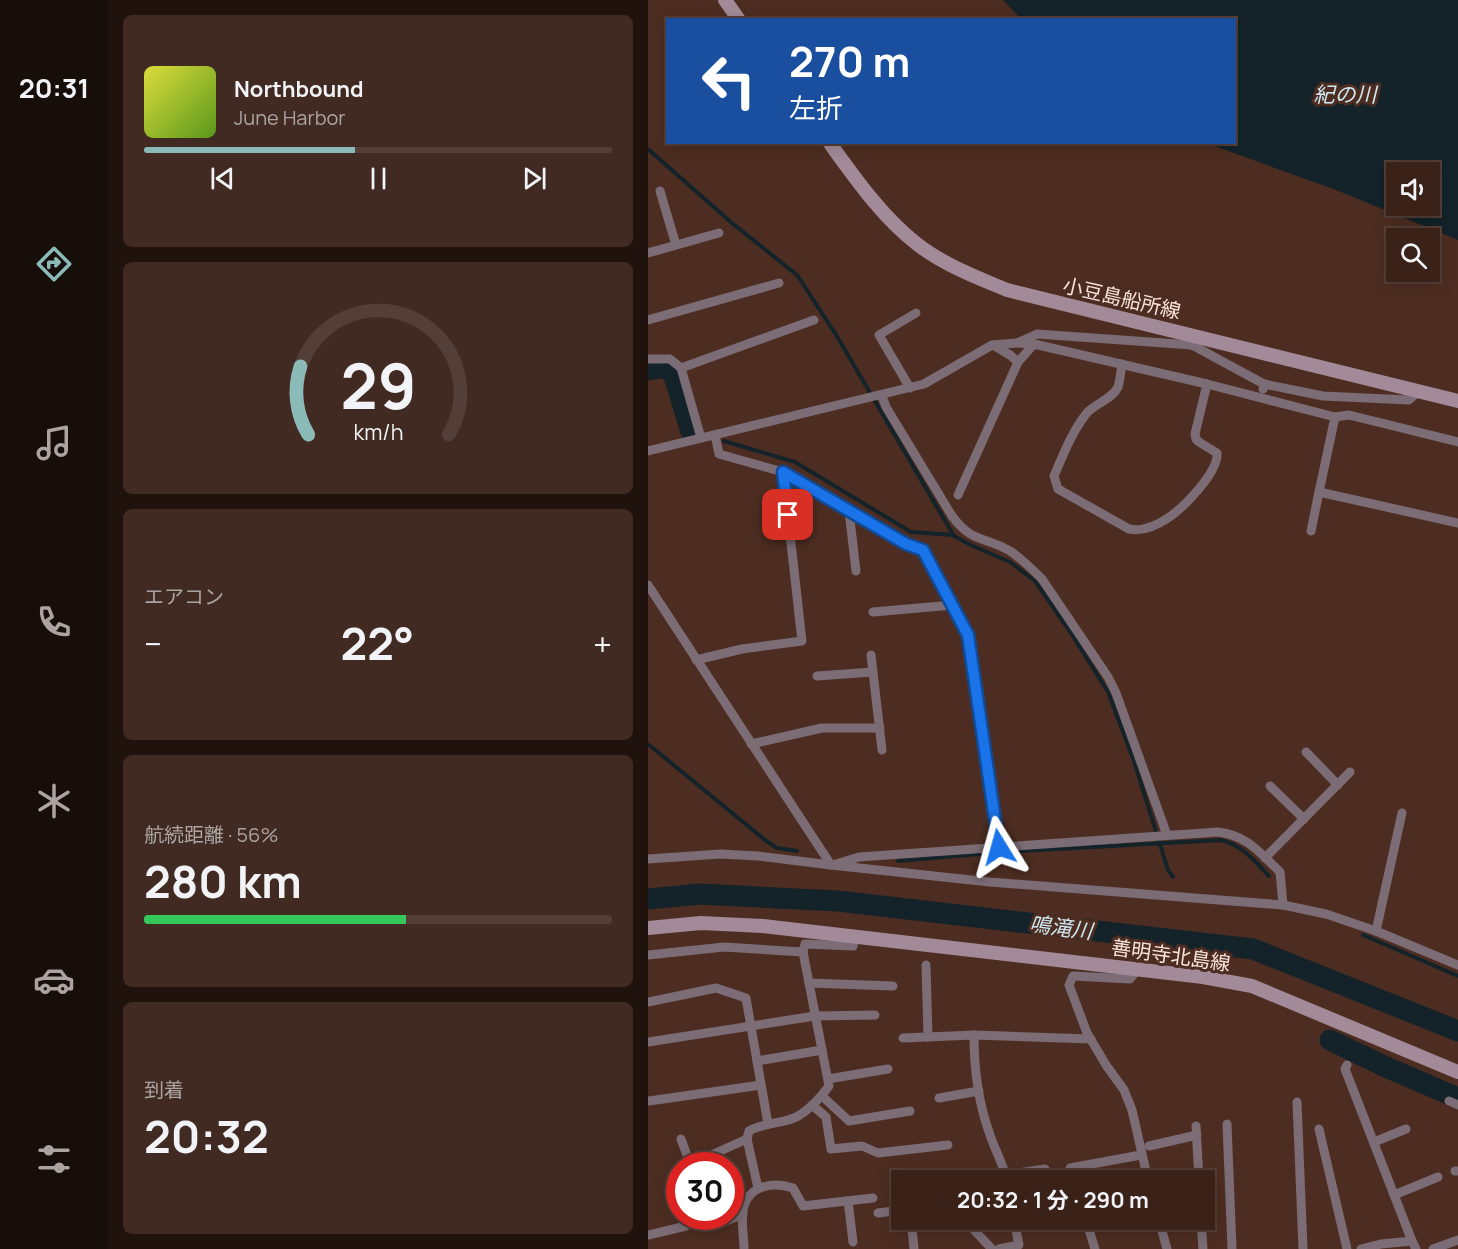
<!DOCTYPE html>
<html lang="ja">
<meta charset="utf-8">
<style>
:root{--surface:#3a2219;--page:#412a22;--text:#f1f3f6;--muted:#aba4a2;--line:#543f38;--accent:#8bbbb9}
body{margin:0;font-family:Manrope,"Noto Sans JP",sans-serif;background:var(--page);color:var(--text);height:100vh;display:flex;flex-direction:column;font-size:22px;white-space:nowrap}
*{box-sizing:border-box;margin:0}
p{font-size:20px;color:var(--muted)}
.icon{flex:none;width:33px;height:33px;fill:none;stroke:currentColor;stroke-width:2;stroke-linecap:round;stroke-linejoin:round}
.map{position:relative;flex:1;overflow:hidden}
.panel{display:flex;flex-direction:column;gap:15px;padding:15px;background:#20130e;width:540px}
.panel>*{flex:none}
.top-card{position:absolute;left:18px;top:18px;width:570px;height:126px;border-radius:0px;box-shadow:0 3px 15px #0003,0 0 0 2px var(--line);background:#1a4fa0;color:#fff;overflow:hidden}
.tools{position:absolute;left:738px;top:162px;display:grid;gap:12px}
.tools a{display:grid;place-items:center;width:54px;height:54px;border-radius:0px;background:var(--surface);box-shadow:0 3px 15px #0003,0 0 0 2px var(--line);font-size:30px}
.speed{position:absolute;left:18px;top:1152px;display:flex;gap:12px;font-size:30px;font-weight:700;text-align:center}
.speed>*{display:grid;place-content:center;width:78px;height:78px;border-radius:50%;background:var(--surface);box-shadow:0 3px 15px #0003,0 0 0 2px var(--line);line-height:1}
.speed .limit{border:9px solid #d22;background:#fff;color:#111}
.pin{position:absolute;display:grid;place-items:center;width:51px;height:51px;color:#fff;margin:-26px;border-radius:12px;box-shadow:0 3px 9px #0006}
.me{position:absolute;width:66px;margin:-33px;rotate:352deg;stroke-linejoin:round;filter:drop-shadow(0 0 4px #0008)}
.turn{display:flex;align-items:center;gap:21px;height:126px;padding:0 24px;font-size:27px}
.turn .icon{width:78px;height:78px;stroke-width:2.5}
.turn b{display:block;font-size:42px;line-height:51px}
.big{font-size:45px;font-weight:700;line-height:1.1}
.panel .tile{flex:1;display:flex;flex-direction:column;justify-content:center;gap:9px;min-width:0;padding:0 21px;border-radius:9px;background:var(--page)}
.panel .dial{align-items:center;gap:0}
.dial svg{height:156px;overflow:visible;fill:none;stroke:var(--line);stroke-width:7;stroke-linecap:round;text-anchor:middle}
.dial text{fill:var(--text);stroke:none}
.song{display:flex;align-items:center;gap:18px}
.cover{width:72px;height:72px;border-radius:9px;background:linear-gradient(135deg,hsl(60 70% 55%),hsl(90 70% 35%))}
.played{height:6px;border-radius:3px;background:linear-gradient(90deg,var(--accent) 45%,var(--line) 45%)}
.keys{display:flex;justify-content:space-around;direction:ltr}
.heat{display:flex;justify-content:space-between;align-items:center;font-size:33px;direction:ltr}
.charge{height:9px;border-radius:4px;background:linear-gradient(90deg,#34c759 56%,var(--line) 0)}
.trip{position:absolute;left:243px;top:1170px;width:324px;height:60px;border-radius:0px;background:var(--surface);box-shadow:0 3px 15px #0003,0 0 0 2px var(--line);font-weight:700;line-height:60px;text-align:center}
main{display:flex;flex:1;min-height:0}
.menu{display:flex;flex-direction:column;width:108px;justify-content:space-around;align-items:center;background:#170e0a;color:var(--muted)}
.menu .icon{width:42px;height:42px}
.menu .active{color:var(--accent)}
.menu b{font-size:27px;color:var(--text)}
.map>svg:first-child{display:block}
</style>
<main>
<nav class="menu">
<b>20:31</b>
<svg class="icon active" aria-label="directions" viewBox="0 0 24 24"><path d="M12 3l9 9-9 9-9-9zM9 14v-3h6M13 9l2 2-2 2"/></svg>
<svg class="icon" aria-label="music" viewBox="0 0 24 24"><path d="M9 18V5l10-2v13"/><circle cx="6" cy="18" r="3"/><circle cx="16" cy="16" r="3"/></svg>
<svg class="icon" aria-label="phone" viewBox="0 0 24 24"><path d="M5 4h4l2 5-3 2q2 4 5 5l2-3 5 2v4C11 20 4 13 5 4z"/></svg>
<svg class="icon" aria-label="climate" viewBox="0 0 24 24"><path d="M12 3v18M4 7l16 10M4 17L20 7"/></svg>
<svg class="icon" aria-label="car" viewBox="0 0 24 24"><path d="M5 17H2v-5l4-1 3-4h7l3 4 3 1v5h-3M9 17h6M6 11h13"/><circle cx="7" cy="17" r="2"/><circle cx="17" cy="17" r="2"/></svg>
<svg class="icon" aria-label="filters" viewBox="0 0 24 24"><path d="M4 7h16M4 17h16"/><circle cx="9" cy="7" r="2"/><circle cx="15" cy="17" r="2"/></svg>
</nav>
<section class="panel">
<div class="tile">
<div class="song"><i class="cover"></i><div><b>Northbound</b><p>June Harbor</p></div></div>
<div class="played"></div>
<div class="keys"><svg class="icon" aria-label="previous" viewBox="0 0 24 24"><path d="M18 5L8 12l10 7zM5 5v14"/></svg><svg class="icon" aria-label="pause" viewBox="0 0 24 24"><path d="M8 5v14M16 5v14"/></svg><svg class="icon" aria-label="next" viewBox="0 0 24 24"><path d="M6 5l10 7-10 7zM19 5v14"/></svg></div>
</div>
<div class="tile dial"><svg viewBox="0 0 100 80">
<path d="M14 69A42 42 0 1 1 86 69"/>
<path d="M14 69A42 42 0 0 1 10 34" stroke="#8bbbb9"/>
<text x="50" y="56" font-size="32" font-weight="700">29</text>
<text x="50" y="72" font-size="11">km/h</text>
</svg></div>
<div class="tile"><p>エアコン</p>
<div class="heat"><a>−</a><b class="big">22°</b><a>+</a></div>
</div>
<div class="tile"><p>航続距離 · 56%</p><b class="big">280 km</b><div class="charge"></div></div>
<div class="tile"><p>到着</p><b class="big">20:32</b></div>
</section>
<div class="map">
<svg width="810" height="1249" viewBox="0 0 810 1249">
<rect width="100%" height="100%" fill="#4d2d21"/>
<!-- water -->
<path fill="#132329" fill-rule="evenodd" d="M355 0H810V240L688 190 558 143 586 142V20L373 19ZM748 172H782V206H748Z"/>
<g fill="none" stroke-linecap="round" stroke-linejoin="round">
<!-- stream -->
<g stroke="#132329" stroke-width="4">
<path d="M0 149 84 223 149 275 187 333 306 536 323 545 362 562 387 581 423 633 460 692 485 758 520 870 525 877"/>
<path d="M76 441 147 462 263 532 306 535"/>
<path d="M0 744 117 840 129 848 149 851"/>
<path d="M250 861 354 852 573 840C595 846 606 860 621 876"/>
<path d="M715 935 810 976"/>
</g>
<!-- river -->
<g stroke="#132329" stroke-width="21">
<path d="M0 370C12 368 18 365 26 376L43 432"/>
<path d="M0 899 52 894 190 901 605 949 810 1031"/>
<path d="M682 1040 738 1067 810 1098"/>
</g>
<!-- street -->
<g stroke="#7b6c75" stroke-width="9">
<path d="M12 191 28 245"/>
<path d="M0 253 71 233"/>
<path d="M0 320 131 283"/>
<path d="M371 342 389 334 544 345 547 335"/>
<path d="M345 345 362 355 370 362"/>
<path d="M544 345 616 384 615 389"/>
<path d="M0 359H22L33 368 53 438"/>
<path d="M474 364C473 371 472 380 470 387 464 400 447 403 438 414 424 432 415 455 406 476L410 489 481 529C495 532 508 526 520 518 535 508 571 472 569 453L551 442 548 439 547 434 559 384"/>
<path d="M33 368 166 320"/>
<path d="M616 384 675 396 761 400 771 391"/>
<path d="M262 388 231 335 268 313"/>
<path d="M234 396 238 407 304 516C325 544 337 536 362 551 374 559 384 569 394 579L460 677 468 693 519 835"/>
<path d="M687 417 671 492 810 523"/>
<path d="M67 435 71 454 135 472 258 544 275 550 320 635 351 847"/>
<path d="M0 451 276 384 344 345 368 343 386 344 559 384 687 417 701 415 810 442"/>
<path d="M310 495 370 362 386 344"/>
<path d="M201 511 208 571"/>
<path d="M663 531 671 492"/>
<path d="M0 585 183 865"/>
<path d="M225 612 305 605"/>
<path d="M223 655 234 750"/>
<path d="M48 660 94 649 154 641 135 472"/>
<path d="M169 676 225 672"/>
<path d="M103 744 174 728H232"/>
<path d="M658 752 690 785"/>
<path d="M622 786 656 819"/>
<path d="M617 858 702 772"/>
<path d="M0 859 72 854 110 856 183 865 342 882 635 905 678 914 728 931 810 965"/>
<path d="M188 864 211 857 570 832C600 836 611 852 632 872L635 905"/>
<path d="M728 931 754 813"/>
<path d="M0 955 76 947 155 952"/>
<path d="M278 965 280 1037"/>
<path d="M490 969 482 979 425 976 421 985 439 1033 458 1065 476 1090 484 1110 500 1180"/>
<path d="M161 983 245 986"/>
<path d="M0 1002 68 988 98 998 120 1124"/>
<path d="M326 1035C326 1067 330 1101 341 1132 346 1148 355 1164 359 1180"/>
<path d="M255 1038 326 1035 443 1039"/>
<path d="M0 1042 167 1016 227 1015"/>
<path d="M109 1061 174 1050"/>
<path d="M699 1065 697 1069 764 1241"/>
<path d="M180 1079 240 1069"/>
<path d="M174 1096 201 1121 262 1111"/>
<path d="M291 1098 331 1091"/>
<path d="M1 1101 113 1085"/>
<path d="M801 1101 810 1105"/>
<path d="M649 1102 655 1249"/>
<path d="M164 1105 178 1117 183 1149 214 1146 230 1153 300 1145"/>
<path d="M579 1124 584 1249"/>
<path d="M548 1126 551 1180"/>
<path d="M671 1129 699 1249"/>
<path d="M33 1139 43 1166"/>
<path d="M726 1142 758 1129"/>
<path d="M501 1146 549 1135"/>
<path d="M43 1164 99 1139"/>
<path d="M422 1168 493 1155"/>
<path d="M807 1171H810"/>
<path d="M305 1173 306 1180"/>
<path d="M357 1175 397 1169"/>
<path d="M254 1177 255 1180"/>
<path d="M110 1188 99 1139 101 1131C115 1123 131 1124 146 1118 160 1112 172 1098 181 1086L155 952 157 944 205 946 207 936"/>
<path d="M746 1195 790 1177"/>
<path d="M200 1201 205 1242"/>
<path d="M230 1213 254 1210"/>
<path d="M64 1216 68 1225 95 1214"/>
<path d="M263 1220 266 1248"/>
<path d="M320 1220 327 1231 344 1249"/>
<path d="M438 1220 447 1249"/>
<path d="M511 1220 519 1249"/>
<path d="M553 1220 555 1249"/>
<path d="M0 1235 38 1226"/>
<path d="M96 1249C96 1235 92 1219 96 1206 103 1184 127 1182 145 1188L155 1206 225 1198"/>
<path d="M351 1249 371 1245 366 1220"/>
<path d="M713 1249 733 1244 764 1241 768 1249"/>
<path d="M785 1249 810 1240"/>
</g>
<!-- secondary -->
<g stroke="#a28a98" stroke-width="14">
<path d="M77 0 91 20"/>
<path d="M181 142C207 178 234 217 269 244 296 265 328 277 359 290L810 401"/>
<path d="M0 928 53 923 115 926 555 977 604 986 810 1072"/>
</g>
</g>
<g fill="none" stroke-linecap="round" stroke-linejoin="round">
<defs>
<path id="route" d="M140 515 135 472 258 544 275 550 320 635 351 847"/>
</defs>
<!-- route casing -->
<use href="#route" stroke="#114b97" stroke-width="15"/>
<!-- route -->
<use href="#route" stroke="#1a73e8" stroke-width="10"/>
</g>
<g text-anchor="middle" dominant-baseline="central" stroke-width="6" stroke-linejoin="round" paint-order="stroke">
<!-- street labels -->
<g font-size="20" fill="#fae5dd" stroke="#4d2d21">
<text transform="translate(474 298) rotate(13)">小豆島船所線</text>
<text transform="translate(523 955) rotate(8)">善明寺北島線</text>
</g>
<!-- water labels -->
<g font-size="21" font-style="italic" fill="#cfe9f3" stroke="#4d2d21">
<text x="697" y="94">紀の川</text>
<text transform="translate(413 927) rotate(7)">鳴滝川</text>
</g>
</g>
</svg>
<div class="tools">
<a><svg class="icon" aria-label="sound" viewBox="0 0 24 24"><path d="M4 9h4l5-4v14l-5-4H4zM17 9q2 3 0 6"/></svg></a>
<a><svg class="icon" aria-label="search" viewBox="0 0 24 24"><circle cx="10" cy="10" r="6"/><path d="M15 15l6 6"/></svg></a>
</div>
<div class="speed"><div class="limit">30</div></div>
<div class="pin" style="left:140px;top:515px;background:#d93025"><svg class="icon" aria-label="arrive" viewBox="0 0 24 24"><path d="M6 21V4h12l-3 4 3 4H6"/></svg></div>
<svg class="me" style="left:351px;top:847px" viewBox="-20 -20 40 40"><path d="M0-17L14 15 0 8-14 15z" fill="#1a73e8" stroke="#fff" stroke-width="4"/></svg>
<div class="trip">20:32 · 1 分 · 290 m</div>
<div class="top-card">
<div class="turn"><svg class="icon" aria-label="left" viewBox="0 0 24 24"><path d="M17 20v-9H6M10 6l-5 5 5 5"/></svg><div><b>270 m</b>左折</div></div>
</div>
</div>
</main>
